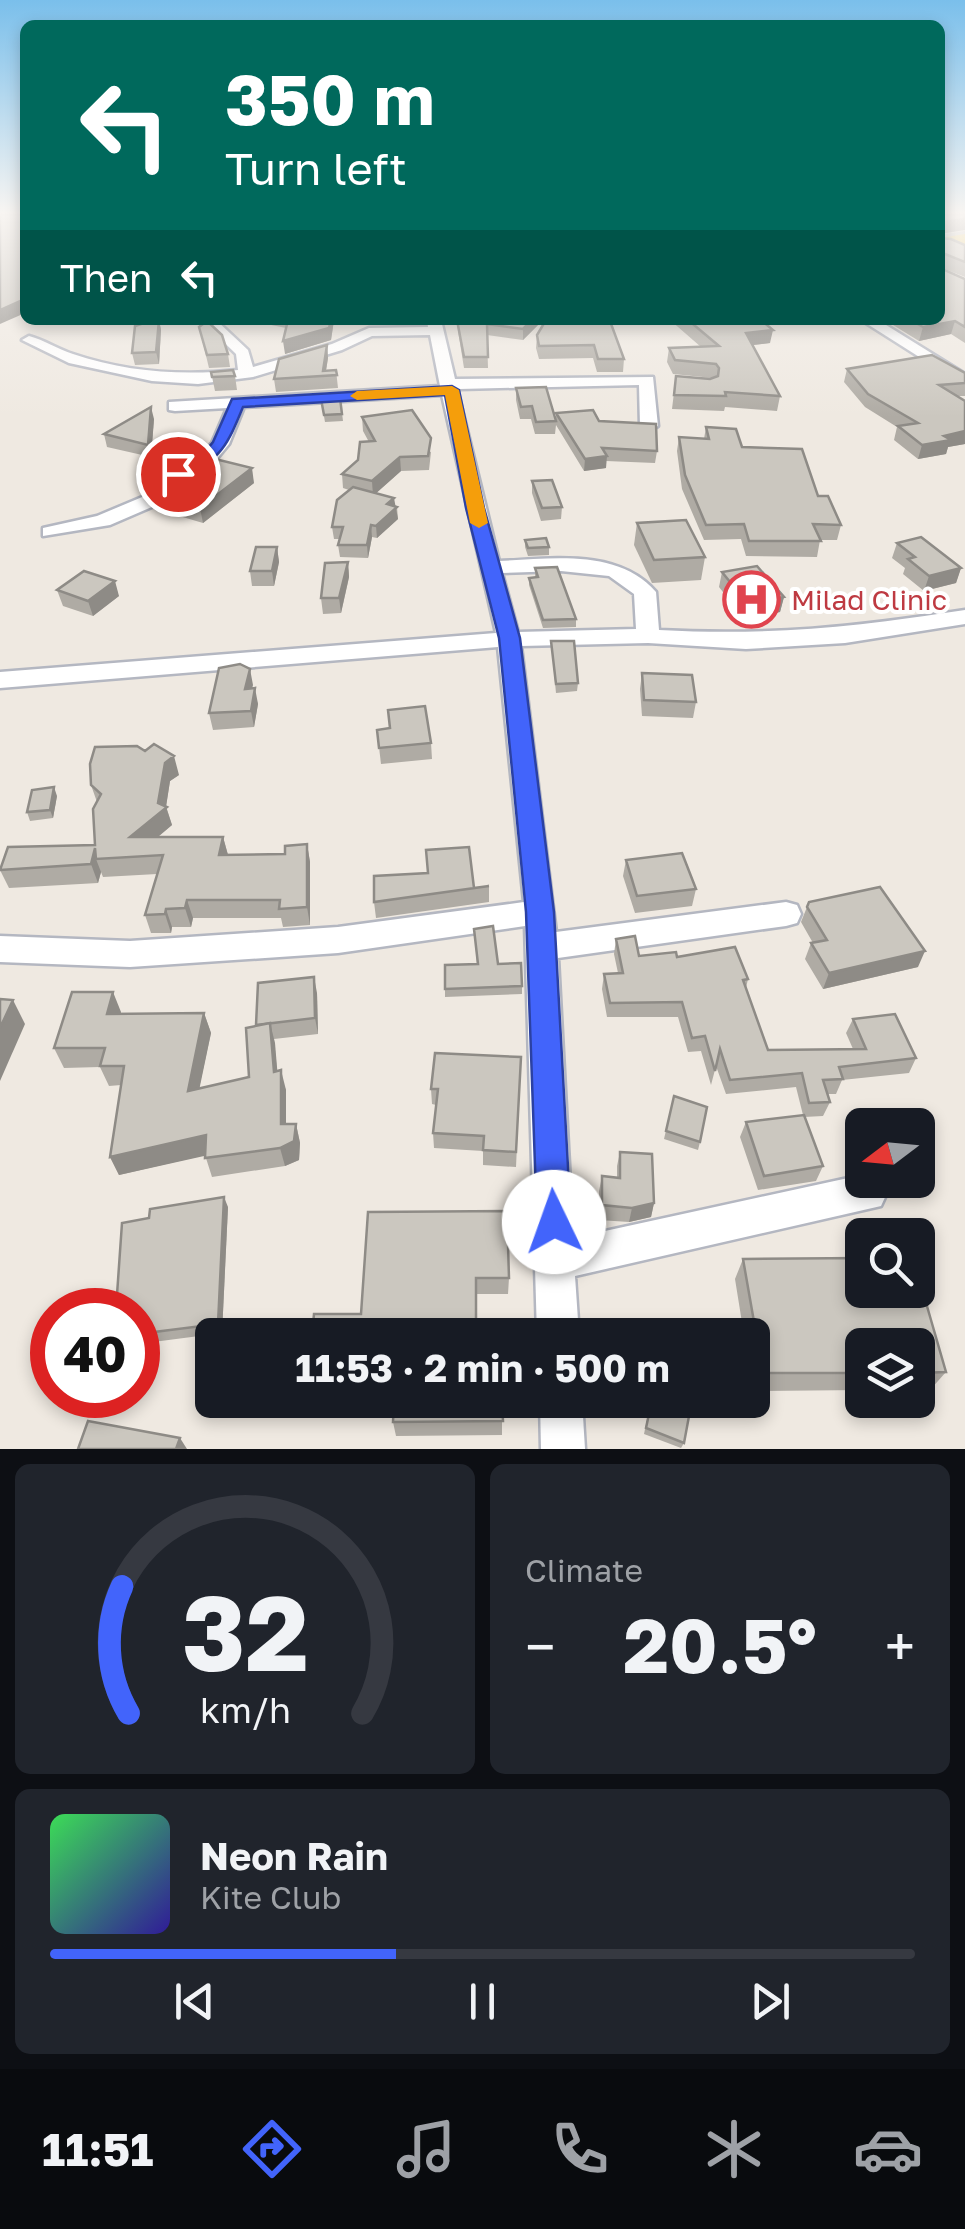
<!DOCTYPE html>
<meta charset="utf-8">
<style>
:root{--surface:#171b24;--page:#20242c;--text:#f1f3f6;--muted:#9ea1a6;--line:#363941;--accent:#4264fb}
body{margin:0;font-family:"Golos Text",sans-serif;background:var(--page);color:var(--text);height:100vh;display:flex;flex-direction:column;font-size:38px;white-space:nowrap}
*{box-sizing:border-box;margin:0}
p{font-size:32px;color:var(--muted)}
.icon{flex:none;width:55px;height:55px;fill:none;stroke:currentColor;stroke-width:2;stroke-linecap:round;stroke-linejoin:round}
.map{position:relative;height:1449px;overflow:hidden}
.side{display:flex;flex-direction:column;gap:15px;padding:15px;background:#0d0f14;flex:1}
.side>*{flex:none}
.top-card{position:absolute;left:20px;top:20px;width:925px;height:305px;border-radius:15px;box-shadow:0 5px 15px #0003;background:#00695c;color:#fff;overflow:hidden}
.needle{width:65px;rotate:254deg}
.buttons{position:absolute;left:845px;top:1108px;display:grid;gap:20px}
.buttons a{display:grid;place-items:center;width:90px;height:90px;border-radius:15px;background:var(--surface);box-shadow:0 5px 15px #0003;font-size:50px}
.speed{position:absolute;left:30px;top:1288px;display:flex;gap:20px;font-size:50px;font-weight:700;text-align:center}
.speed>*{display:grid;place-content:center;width:130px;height:130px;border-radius:50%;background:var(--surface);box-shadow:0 5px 15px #0003;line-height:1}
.speed .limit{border:15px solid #d22;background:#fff;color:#111}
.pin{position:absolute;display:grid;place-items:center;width:85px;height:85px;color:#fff;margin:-42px;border:5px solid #fff;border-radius:50%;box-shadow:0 2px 10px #0007}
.me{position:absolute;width:110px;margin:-55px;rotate:357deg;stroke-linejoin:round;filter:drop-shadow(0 0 8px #0008)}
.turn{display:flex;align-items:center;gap:35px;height:210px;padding:0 40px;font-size:45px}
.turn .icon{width:130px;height:130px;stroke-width:2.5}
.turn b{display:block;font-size:70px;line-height:85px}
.then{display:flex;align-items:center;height:95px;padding:0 40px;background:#0003;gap:20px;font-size:38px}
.big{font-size:75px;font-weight:700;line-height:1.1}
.side .tile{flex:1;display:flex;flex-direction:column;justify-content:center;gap:15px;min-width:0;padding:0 35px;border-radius:15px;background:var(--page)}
.side .dial{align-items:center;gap:0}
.dial svg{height:260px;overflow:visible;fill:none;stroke:var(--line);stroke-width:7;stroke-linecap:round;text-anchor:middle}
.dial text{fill:var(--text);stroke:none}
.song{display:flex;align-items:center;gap:30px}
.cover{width:120px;height:120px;border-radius:15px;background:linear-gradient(135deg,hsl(130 70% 55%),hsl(250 70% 35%))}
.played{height:10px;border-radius:5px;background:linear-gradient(90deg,var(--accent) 40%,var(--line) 40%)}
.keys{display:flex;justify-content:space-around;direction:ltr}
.heat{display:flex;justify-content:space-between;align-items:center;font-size:55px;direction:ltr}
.side .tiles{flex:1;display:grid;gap:15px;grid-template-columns:1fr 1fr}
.tile:last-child{grid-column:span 2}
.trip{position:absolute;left:195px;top:1318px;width:575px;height:100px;border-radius:15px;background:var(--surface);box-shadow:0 5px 15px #0003;font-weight:700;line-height:100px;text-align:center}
.menu{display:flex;height:160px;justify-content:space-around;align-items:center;background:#090b0e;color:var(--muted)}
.menu .icon{width:70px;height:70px}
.menu .selected{color:var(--accent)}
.menu b{font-size:45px;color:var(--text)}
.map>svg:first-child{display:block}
</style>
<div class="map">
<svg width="965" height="1449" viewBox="0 0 965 1449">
<rect width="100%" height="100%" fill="#efe9e1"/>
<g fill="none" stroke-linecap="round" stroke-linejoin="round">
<defs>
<g id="minor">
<path d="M201 320H216L248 350 253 367 332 344 369 328 428 327 427 320H441L455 379 653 377 658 426 649 431 640 426 639 385 459 389 458 393 499 561C551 559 618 548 656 592L659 630C770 636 855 627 965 610V624L845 643 746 649 648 643 521 646 556 932 786 902 797 905 801 914 797 923 786 926 558 958 573 1238 862 1175V1180H881L887 1193 881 1206 575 1276 579 1335H537L525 926 338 953 130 967 0 962V936L130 941 338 927 524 902 498 647 0 688V672L496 633 442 395 244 407 229 444 215 461 184 478 161 503 110 525 43 536V528L97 516 147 495 172 470 203 453 212 443 227 408 175 411 169 410V402L440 386 430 335 372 336 342 350 253 377 198 384 152 381 69 363 22 340 29 336C44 340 58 349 73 354 126 372 183 376 238 370L236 354ZM561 571 609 576 634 594 636 629 518 632 502 573Z"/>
<path d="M861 320H878L965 374V386Z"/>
<path d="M540 1400H582L585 1449H541Z"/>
</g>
<path id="major" d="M965 234V244L940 248V238Z"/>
</defs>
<!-- minor casing -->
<use href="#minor" stroke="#b4b7c1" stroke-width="5"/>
<!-- major casing -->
<use href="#major" stroke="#c9c9c9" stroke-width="6"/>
<!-- minor -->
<use href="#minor" fill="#fff" fill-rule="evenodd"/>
<!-- major -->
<use href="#major" fill="#f2d163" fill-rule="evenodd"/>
</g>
<!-- wall -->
<g fill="#afaba4">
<path d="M940 238 965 245V277L940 267 965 279V343L951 334 919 341 885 320H940Z"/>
<path d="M159 320 161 330 159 364 135 365 132 353Z"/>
<path d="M246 320H334L331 340 285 354 286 328Z"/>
<path d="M457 320H543L523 340 487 335 488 368H464L458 331Z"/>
<path d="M546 320 624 359 623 372H597L593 358 539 359 536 348 537 335Z"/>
<path d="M670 320H761L770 343 753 345 780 396 777 411 725 407 724 411 672 409 676 376 713 378 673 374 667 362 669 348 701 347Z"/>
<path d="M199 327 228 354 230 367 209 368Z"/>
<path d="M327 345 328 358 326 371 336 370 338 388 276 392 274 379Z"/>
<path d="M847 369 965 373V396H958L965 401V444L948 447 946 454 918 459 894 440 897 427 865 407 844 382Z"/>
<path d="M211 372 235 376 237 390 215 391Z"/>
<path d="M516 388 556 420V413L599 421 657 451 655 463 606 461V468L584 471 556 425 555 434H535L531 419H520L516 400Z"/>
<path d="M340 398 343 421 325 422 321 399Z"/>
<path d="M362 417 431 452 429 470 401 471 376 493 397 507 398 519 377 538 372 537 368 558 340 557 338 545 340 539H334L332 527 349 490 343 488 342 474 358 460 369 442 363 431Z"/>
<path d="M154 419 151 457 107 447 104 434Z"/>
<path d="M706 427 742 447 818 496 841 525 837 540H820L817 557 746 556 741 539 704 540 682 489 677 451 679 437 704 439Z"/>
<path d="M181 469 254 483 203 523 169 513 165 499 185 484Z"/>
<path d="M532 481 562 507 561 519 541 521 532 493Z"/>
<path d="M637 523 705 557 701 580 652 583 634 545Z"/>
<path d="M525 540 549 547V555L528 556 525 547Z"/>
<path d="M897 543 961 568 956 583 924 591 903 574 905 568 892 558Z"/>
<path d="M277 547 279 562 274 586H252L250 571Z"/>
<path d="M348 562 349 577 341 613 323 614 321 598Z"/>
<path d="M535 568 576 619V627L543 628 529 585V578L535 577Z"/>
<path d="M722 572 784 597 780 612 744 619 719 587Z"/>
<path d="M57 590 119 596 93 616 63 606Z"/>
<path d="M551 641 578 683 577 691 556 693Z"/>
<path d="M250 669 252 688 258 704 254 727 213 730 209 713Z"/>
<path d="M642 673 696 702 693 718 642 716 640 689Z"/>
<path d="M377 730 431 743 432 759 381 764Z"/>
<path d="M179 775 170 781 166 806 172 825 158 837H223L228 855 285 854 307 844 310 862V925L283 927 281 918H193L191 927H172L171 933H151L145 915 157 874 103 877 101 872 98 883 9 888 0 870 95 845 97 802 91 785Z"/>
<path d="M57 796 53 818 30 821 27 812Z"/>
<path d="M626 860 696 889 692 906 635 913 623 876Z"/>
<path d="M489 886V902L376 918 374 902Z"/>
<path d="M809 902 918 967 823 989 805 959 811 943H813L801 922Z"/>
<path d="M474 929 498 964 522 986V994L445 997V965L477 964Z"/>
<path d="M616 939 639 956 677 957 748 979 746 988 768 1050 853 1049 846 1033 853 1019 916 1058 909 1073 842 1080 836 1094H827L830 1102 823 1116 804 1117 823 1166 816 1181 758 1190 740 1137 746 1122 803 1115 796 1087 726 1094 716 1066 711 1085 701 1051 688 1052 678 1017H607L602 989 604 974 618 973 614 954Z"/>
<path d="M317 993 318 1034 274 1039 277 1071 286 1090V1124H296L300 1143 299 1160 285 1166 212 1177 205 1155 119 1175 110 1157 121 1085 109 1086 100 1067 64 1068 54 1048 121 1012V1014L204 1013 211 1033 199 1088 249 1077 256 1026Z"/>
<path d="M521 1057 516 1167 483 1165V1151L434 1148 433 1133 436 1105 432 1104 431 1089Z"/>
<path d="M674 1096 700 1142 698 1150 664 1139Z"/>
<path d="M620 1152 654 1203 651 1217 629 1222 599 1220V1191L602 1176 617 1178V1166Z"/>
<path d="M228 1207 222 1333 138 1344V1310L116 1309Z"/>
<path d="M368 1212 509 1278 508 1294H476L361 1314Z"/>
<path d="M862 1258V1290H918V1275L946 1372 930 1390H918V1345H862V1390L754 1391 752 1335H744L735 1279 743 1259Z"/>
<path d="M309 1400H502V1435L396 1436 393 1422 394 1404 311 1405Z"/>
<path d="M651 1400H692L684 1443 681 1448 644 1434Z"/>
</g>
<!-- shaded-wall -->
<g fill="#8e8b86">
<path d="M965 219V230L940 234V224L943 222Z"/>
<path d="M25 299V313L0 324V310Z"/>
<path d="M159 320 161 330 159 364 156 352Z"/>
<path d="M331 320H334L331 340 285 354 283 341Z"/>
<path d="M532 320H543L523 340V329Z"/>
<path d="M955 321 951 334 919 341 923 327Z"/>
<path d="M773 330 770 343 744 346 746 333Z"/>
<path d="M327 345 328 358 325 376 323 371Z"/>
<path d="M151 407 154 419 151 457 148 445Z"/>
<path d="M965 431V444L948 447 946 454 918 459 922 445 944 436Z"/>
<path d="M607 456 606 468 584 471 585 459Z"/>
<path d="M400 457 401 471 373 496 372 481Z"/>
<path d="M252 468 254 483 203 523 200 508Z"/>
<path d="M394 498 398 519 377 538 376 526 387 504Z"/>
<path d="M371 525 372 537 368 558 367 545Z"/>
<path d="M277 547 279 562 274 586 272 571Z"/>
<path d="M348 562 349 577 341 613 339 598Z"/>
<path d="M961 568 956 583 924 591 929 576Z"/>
<path d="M115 581 119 596 93 616 88 601Z"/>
<path d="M784 597 780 612 744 619 747 603Z"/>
<path d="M250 669 253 685 248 705 245 689Z"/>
<path d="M255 688 258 704 254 727 251 711Z"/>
<path d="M174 756 179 775 170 781 166 807 172 825 136 855 130 837 158 803 165 763Z"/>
<path d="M54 787 57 796 53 818 50 810Z"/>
<path d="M223 837 228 855H219Z"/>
<path d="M307 844 310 862V925L307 907Z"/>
<path d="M95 848 96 859 101 872 98 883 91 864Z"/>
<path d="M187 900 193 918 191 927 185 908Z"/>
<path d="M166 909 172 927 171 933 165 914Z"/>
<path d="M925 951 918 967 823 989 829 973Z"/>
<path d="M314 977 317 993 318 1034 315 1018Z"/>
<path d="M113 992 121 1012 115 1034 107 1014Z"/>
<path d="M13 1000 25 1024 0 1081V1028Z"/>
<path d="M204 1013 211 1033 195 1110 188 1091Z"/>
<path d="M270 1023 275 1043 279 1091 274 1072Z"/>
<path d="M281 1070 286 1090V1143L281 1124Z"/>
<path d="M296 1124 300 1143 299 1160 285 1166 280 1148Z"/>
<path d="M206 1135 213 1154 119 1175 110 1157Z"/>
<path d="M224 1197 228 1207 222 1333 218 1324Z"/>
<path d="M654 1203 651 1217 629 1222 632 1208Z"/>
<path d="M180 1438 187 1449H176Z"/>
</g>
<!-- building -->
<g fill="#cbc7bf" stroke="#8e8b86" stroke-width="2.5">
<path d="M0 214H25V299L0 310Z"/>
<path d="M940 214H965V219L943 222 940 224Z"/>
<path d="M940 238 951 239 965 245V262L945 254 940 257Z"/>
<path d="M940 261V268L965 279V327L955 321 923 327 911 320H940Z"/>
<path d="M153 320H159L156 352 132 353 135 326Z"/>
<path d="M288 320H331L329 328 283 341Z"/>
<path d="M457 320H532L523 329 487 324 488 357H464Z"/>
<path d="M546 320 610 321 624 359H598L594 345 539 346 537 335Z"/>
<path d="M688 320H761L773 330 746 333 780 396 725 392 726 396 674 395 676 376 710 379 718 376 719 368 716 364 675 360 669 348 719 346Z"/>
<path d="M207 321 222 335 228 354 207 355 199 327Z"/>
<path d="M327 345 323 371 336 370 337 375 274 379 279 359Z"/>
<path d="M932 355 965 373V383L939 385 965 401V431L944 436 951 440 922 445 898 426 918 423 868 394 847 369Z"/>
<path d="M233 370 235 376 212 377 211 372Z"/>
<path d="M546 387 556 421 536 422 532 406 521 407 516 388Z"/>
<path d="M340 398 342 414 324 415 321 399Z"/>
<path d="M151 407 148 445 104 434Z"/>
<path d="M412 410 431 438 428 456 400 457 372 481 342 474 358 460 360 442 375 441 362 417Z"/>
<path d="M593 410 599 421 656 424 657 451 602 448 607 456 585 459 556 413Z"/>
<path d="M706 427 736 429 742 447 802 449 818 496H828L841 525 813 524 821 541H749L744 524 706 525 685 475 679 437 709 439Z"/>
<path d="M203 456 252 468 200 508 165 499 199 473 181 469Z"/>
<path d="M552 480 562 507 542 508 532 481Z"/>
<path d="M353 487 394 498 387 504 397 507 376 526 371 525 367 545H338L343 527H332L337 500Z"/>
<path d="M686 520 705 557 654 560 637 523Z"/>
<path d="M921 537 961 568 929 576 908 559 915 557 897 543Z"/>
<path d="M546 538 549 547 528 548 525 540Z"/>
<path d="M256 547H277L272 571H250Z"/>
<path d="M348 562 339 598H321L325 563Z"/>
<path d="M757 566 784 597 747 603 722 572Z"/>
<path d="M557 567 576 619 543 620 529 578 538 577 535 568Z"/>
<path d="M84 571 115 581 88 601 57 590Z"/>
<path d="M551 641H574L578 683 556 684Z"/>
<path d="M240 664 250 669 245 689 255 688 251 711 209 713 219 668Z"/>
<path d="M642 673 692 675 696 702 644 700Z"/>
<path d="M425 706 431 743 379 748 377 730 390 728 388 710Z"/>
<path d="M154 744 174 756 165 763 158 803 167 807 130 837H223L219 855 285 854V846L307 844V907L279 909 280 900H187L185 908 166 909 165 914 145 915 163 855 96 859 95 848 91 864 0 870 8 847 95 845 93 809 101 794 91 785 90 764 95 747 137 746 145 751Z"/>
<path d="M54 787 50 810 27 812 32 790Z"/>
<path d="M469 847 474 888 489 886 374 902V876L428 873 426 850Z"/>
<path d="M682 853 696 889 637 896 626 860Z"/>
<path d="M880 887 925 951 829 973 811 943 827 940 807 907 809 902Z"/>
<path d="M493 926 498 964 521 963 522 986 445 989V965L478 964 474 929Z"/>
<path d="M635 936 639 956 676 952 677 957 735 947 748 979 743 980 768 1050 866 1049 853 1019 895 1014 916 1058 839 1067 843 1079 823 1080 830 1102 809 1103 802 1073 730 1080 720 1049 715 1071 705 1036 692 1038 682 1002 610 1003 604 974 623 973 616 939Z"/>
<path d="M314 977 315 1018 256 1025 258 983Z"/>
<path d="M72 992H113L107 1014 204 1013 188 1091 249 1077 246 1028 270 1023 274 1072 281 1070V1124H296L294 1141 280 1148 205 1158 206 1135 110 1157 124 1066H100L105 1048H54Z"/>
<path d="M0 999 13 1000 0 1028Z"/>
<path d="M435 1053 521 1057 516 1152 483 1150 484 1136 433 1133 438 1089H431Z"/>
<path d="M674 1096 707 1107 700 1142 666 1131Z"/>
<path d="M804 1115 823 1166 764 1176 746 1122Z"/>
<path d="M620 1152 652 1154 654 1203 632 1208 602 1205V1176L620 1178Z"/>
<path d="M224 1197 218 1324 138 1334V1310H112L116 1309 122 1223 149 1218 150 1209Z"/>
<path d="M507 1211 509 1278H476V1335H312L314 1314H361L368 1212Z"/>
<path d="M862 1258V1290H918V1275L946 1372 918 1373V1345H862V1373H763L743 1259Z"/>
<path d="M394 1400H502L503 1421 393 1422Z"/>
<path d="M652 1400H692L684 1443 646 1428Z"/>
<path d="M88 1421 180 1438 176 1449H78Z"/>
</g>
<!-- sky -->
<linearGradient id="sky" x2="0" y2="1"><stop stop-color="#7abfeb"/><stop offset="0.51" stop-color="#f8f5f2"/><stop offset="1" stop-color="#f8f5f2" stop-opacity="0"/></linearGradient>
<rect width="965" height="417" fill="url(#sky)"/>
<!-- route -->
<path fill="#4264fb" stroke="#2b41a3" stroke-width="2.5" d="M452 386 459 390 484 508 520 638 554 912 571 1222 566 1234 554 1239 542 1234 537 1222 526 912 499 638 466 508 445 395 243 407C227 446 222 457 184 478L170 474 203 454 213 442 232 399Z"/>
<!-- slow -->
<path fill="#f59e0b" d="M452 386 459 390 488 523 479 528 470 523 445 395 357 400 350 396 357 391Z"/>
<!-- icons -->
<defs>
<symbol id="hospital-ring" viewBox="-11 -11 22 22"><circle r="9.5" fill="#fff" stroke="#e0444e" stroke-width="1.5"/><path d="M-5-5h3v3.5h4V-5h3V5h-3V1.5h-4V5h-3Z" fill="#e0444e"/></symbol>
</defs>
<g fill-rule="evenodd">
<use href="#hospital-ring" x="720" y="568" width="63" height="63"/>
</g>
<g text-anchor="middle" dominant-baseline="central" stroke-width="8" stroke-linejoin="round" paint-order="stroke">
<!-- health labels -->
<g font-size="28" fill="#be3a42" stroke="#fff" text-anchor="start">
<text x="791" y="599">Milad Clinic</text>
</g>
</g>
</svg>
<div class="buttons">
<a><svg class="needle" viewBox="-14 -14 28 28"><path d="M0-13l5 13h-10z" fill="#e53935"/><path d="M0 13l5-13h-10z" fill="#9ea1a6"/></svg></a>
<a><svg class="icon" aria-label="search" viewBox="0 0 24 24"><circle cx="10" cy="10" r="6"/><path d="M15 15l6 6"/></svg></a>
<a><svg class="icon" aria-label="layers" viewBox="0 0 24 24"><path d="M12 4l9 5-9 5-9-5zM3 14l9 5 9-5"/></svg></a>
</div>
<div class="speed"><div class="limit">40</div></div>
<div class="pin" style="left:178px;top:474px;background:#d93025"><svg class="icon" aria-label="arrive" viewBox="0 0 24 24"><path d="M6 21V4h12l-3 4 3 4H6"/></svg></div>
<svg class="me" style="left:554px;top:1222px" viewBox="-20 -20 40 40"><circle r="19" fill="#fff"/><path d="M0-13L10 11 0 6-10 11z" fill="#4264fb"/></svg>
<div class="trip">11:53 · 2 min · 500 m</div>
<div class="top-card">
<div class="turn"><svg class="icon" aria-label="left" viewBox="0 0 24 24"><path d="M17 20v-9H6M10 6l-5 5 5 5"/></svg><div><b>350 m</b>Turn left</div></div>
<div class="then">Then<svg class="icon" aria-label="left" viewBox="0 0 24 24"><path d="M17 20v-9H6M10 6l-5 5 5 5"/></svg></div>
</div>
</div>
<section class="side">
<div class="tiles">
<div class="tile dial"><svg viewBox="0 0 100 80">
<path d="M14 69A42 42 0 1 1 86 69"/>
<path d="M14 69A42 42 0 0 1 12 30" stroke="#4264fb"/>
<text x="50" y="56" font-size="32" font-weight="700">32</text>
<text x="50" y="72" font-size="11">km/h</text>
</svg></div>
<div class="tile"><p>Climate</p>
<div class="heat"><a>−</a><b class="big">20.5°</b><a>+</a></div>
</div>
<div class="tile">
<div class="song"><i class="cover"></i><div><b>Neon Rain</b><p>Kite Club</p></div></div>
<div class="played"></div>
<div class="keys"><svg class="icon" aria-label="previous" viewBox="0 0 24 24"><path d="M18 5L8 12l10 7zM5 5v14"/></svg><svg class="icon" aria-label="pause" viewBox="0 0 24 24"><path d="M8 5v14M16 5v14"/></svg><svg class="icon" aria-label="next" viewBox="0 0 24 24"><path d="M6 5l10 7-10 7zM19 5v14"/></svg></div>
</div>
</div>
</section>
<nav class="menu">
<b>11:51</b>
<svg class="icon selected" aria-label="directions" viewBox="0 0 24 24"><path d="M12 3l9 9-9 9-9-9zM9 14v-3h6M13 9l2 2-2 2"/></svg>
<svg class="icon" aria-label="music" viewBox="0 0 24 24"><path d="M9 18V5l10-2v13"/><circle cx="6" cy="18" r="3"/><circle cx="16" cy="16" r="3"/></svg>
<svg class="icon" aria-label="phone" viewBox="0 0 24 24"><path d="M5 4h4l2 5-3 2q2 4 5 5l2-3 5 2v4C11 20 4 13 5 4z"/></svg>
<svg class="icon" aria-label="climate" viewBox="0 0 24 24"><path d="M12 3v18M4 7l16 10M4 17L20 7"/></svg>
<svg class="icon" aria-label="car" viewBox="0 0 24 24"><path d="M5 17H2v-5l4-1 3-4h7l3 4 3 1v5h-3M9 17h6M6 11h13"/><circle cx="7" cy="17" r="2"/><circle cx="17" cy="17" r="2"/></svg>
</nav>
